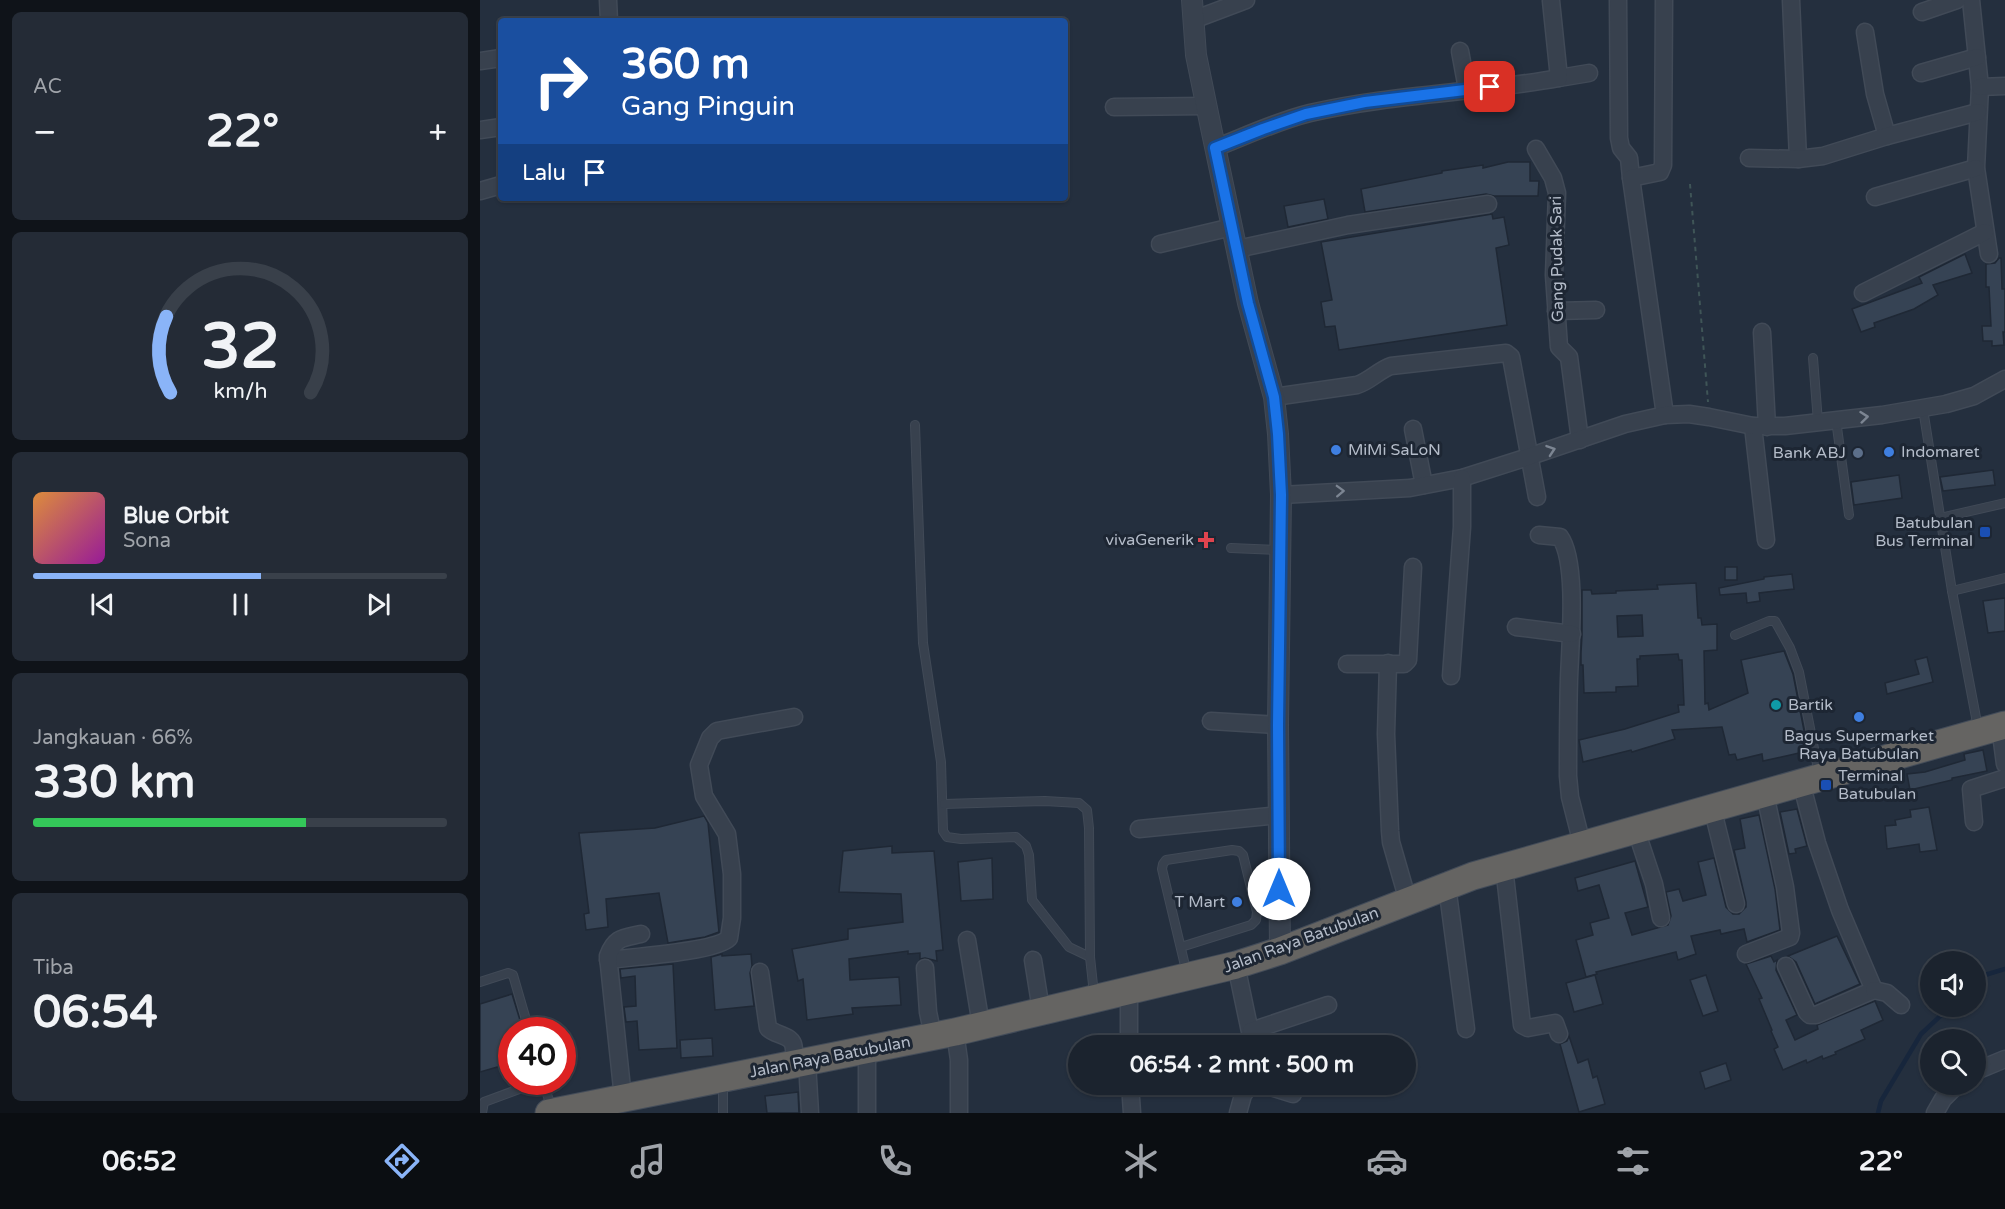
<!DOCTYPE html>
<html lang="id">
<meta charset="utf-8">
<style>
:root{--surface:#1b232e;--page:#242b36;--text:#f1f3f6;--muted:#a0a4aa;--line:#39404a;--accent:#8ab4f8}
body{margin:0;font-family:"Varela Round",sans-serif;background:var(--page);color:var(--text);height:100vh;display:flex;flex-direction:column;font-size:22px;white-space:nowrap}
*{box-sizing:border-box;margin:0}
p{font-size:20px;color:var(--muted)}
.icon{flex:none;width:33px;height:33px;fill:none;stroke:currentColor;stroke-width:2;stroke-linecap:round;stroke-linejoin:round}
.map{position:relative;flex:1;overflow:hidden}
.drawer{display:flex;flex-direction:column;gap:12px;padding:12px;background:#0f1319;width:480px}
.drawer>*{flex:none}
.hud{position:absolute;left:18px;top:18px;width:570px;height:183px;border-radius:6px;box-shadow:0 2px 4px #0004,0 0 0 2px var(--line);background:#1a4fa0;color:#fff;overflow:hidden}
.controls{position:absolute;left:1440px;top:951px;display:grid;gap:12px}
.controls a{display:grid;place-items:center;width:66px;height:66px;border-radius:50%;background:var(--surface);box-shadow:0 2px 4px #0004,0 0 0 2px var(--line);font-size:30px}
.speed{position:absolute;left:18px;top:1017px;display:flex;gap:12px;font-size:30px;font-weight:700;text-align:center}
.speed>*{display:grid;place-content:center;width:78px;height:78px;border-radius:50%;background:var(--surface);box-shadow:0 2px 4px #0004,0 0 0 2px var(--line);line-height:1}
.speed .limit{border:9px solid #d22;background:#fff;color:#111}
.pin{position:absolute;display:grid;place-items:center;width:51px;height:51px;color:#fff;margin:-26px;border-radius:12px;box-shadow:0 3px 9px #0006}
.me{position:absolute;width:66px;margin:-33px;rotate:0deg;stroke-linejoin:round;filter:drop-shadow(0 0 4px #0008)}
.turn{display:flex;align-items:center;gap:21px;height:126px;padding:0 24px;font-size:27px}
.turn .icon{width:78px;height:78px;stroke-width:2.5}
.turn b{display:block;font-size:42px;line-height:51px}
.then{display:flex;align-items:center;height:57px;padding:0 24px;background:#0003;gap:12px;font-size:22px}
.big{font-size:45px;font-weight:800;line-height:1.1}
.drawer .tile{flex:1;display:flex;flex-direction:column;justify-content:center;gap:9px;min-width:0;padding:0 21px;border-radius:9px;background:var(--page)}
.drawer .dial{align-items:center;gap:0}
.dial svg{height:156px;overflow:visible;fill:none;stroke:var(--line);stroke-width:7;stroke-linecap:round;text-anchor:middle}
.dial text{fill:var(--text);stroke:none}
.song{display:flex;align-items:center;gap:18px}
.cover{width:72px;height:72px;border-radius:9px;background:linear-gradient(135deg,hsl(30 70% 55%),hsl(300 70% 35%))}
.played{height:6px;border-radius:3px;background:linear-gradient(90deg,var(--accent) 55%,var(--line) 55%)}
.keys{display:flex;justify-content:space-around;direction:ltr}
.heat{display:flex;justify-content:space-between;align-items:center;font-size:33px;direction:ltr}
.charge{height:9px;border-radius:4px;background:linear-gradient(90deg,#34c759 66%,var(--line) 0)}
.trip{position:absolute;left:588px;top:1035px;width:348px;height:60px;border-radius:30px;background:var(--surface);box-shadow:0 2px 4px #0004,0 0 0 2px var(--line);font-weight:800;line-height:60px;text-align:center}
.tab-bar{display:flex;height:96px;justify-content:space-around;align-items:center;background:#0b0e12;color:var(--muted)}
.tab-bar .icon{width:42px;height:42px}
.tab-bar .selected{color:var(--accent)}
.tab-bar b{font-size:27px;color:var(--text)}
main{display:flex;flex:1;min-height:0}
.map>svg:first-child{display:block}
</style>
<main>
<section class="drawer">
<div class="tile"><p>AC</p>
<div class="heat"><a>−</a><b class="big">22°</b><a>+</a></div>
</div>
<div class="tile dial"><svg viewBox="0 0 100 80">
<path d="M14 69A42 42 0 1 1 86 69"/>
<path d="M14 69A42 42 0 0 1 12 30" stroke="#8ab4f8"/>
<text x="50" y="56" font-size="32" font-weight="700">32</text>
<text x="50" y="72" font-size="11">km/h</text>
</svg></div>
<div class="tile">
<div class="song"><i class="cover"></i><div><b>Blue Orbit</b><p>Sona</p></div></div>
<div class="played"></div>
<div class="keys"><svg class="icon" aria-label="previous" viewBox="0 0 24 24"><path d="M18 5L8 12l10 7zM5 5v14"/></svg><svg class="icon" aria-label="pause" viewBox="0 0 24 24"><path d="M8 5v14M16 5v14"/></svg><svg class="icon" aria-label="next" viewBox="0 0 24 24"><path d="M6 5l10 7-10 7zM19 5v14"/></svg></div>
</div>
<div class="tile"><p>Jangkauan · 66%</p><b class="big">330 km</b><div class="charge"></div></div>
<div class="tile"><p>Tiba</p><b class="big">06:54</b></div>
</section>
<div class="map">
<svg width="1525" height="1113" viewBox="0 0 1525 1113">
<rect width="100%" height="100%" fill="#242f3e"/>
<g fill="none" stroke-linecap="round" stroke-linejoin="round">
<!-- stream -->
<g stroke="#17263c" stroke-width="4.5">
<path d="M1496 984 1505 975 1525 969"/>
<path d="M1398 1113 1401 1101 1441 1034 1471 1006"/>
</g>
</g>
<!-- building -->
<g fill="#364354" stroke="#1f2835" stroke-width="1.5" fill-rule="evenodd">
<path d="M1028 162H1050V181H1059L1058 196H1014L1006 194 885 212 881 189 962 173V171L1003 165V168Z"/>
<path d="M844 199 848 219 808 227 804 206Z"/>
<path d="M1012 214 1013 219 1024 217 1029 245 1016 248 1027 325 859 350 855 326 845 327 841 302 852 300 841 242Z"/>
<path d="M1485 254 1492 273 1453 285 1458 295 1434 309 1394 323 1395 327 1381 332 1372 309 1442 283 1439 277Z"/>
<path d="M1519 258H1521L1522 289H1525V332H1523L1524 345 1512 346V341H1503L1502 326H1511L1509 287H1506V264L1515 263Z"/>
<path d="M1513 470 1515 485 1463 491 1460 477Z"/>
<path d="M1419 475 1422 498 1374 505 1371 482Z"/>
<rect x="1245" y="567" width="12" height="13"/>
<path d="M1312 574 1314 589 1279 593 1280 601 1267 603 1266 593 1240 595 1239 588 1284 579V577Z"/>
<path d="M1216 583 1218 618H1221L1222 625 1237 624V650L1224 651 1225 704 1228 703 1229 710 1268 693 1261 660 1304 651 1313 674 1328 751 1283 761 1282 754 1257 760 1255 754 1249 755 1242 727 1192 730 1195 739 1152 752 1151 750 1103 762 1099 740 1145 729 1199 712 1198 705H1204L1202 660H1199L1198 654 1160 656V659H1157L1158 686 1136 687V692L1104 693 1103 665H1101V653L1102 635V590H1111L1112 594 1136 593V591L1178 589 1177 585ZM1162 615 1163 636 1138 637 1137 616Z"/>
<path d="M1525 598V631L1508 633 1503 601Z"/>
<path d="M1447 657 1453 682 1407 694 1405 683 1439 674 1435 660Z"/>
<path d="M1503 750 1507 771 1472 778V780L1430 790 1427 774 1445 772 1485 760 1484 754Z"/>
<path d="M1449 807 1457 850 1440 852 1439 844 1407 849 1405 826 1416 825 1415 820 1431 817 1430 810Z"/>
<path d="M1317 809 1327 846 1315 849 1316 853 1309 854 1300 812Z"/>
<path d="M1279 815 1295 889 1300 930 1267 942 1264 929 1241 934 1240 930 1211 936 1216 954 1198 960 1196 952 1116 972 1117 974 1106 977 1096 940 1113 935 1110 923 1129 918 1119 885 1098 891 1095 878 1155 861 1168 907 1145 913 1152 935 1188 925 1191 916 1186 892 1199 889 1203 901 1226 895 1218 862 1234 858 1246 907 1253 914H1259L1266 907V902L1254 850 1265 848 1260 819Z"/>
<path d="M224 816 228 823 239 932 225 937 188 943 179 893 126 899 128 927 106 930 104 914 109 913 99 833 175 828Z"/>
<path d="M412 846V853L454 851 463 950 456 951 457 961 445 958 440 959V953L428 954V951L369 959 370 980 419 977 421 1005 372 1008 373 1014 327 1020 323 979 318 981 312 949 368 939V929L423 922 421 894 359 892 363 851Z"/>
<path d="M512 858 513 899 481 901 478 862Z"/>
<path d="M1357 936 1380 984 1335 1004 1316 962 1308 956Z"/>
<path d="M242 954V956L271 954 272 966 270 973 274 1006 235 1010 231 957Z"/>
<path d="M1291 956 1294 962 1297 960 1296 970 1317 1015 1306 1020 1315 1040 1338 1029 1337 1025 1395 1001 1403 1020 1381 1030 1385 1039 1355 1052 1356 1054 1343 1059 1342 1056 1327 1063 1326 1060 1303 1070 1294 1049 1298 1047 1291 1031 1292 1030 1279 999 1282 998 1266 964Z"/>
<path d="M193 964 197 1048 159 1050 157 1021 146 1022 144 1007 156 1006 155 976 141 978 140 969Z"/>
<path d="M1115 975 1123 1004 1094 1012 1086 983Z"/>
<path d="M1226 975 1238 1011 1223 1016 1210 980Z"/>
<path d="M32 994 43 1030H32V1084L21 1066 0 1072V1004Z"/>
<path d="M1089 1036 1098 1063 1108 1059 1113 1078 1117 1076 1125 1104 1099 1112 1080 1044 1087 1041Z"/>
<path d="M232 1038 233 1056 201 1058 200 1040Z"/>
<path d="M1246 1063 1251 1080 1225 1089 1220 1072Z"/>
<path d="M318 1092 319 1113H287L285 1096Z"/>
</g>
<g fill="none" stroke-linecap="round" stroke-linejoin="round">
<defs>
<g id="service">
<path d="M1333 358 1338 422"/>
<path d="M1443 409 1472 591 1498 728"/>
<path d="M1356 420 1369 515"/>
<path d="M435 425 443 643 461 762 463 831 467 837 481 839 536 837 546 846 549 855 552 900 589 947 610 957"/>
<path d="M1460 518 1525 503"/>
<path d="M751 548 801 550"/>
<path d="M1472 591 1525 578"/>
<path d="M1255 635 1289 621H1295L1310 648 1319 672 1339 774"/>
<path d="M464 804 565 801 599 803 607 810 609 828 610 957 614 994"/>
<path d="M701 947 771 925 776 920 777 912 763 855 759 851 752 850 686 860 683 864 682 869 707 974"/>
<path d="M0 982 28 973 33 975 49 1030"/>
<path d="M2 1113 4 1102 50 1085 63 1082 72 1109"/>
<path d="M243 1113V1083"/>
</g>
<g id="minor">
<path d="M128 0 129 21"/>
<path d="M1138 0 1139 138 1141 148 1149 158 1151 178"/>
<path d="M1184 0 1183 165 1180 172 1151 178 1185 415"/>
<path d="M1311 0 1318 159"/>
<path d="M1491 0 1500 87 1496 168 1509 254"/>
<path d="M1442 12 1477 0"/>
<path d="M713 20 766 0"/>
<path d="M1385 32 1395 94 1407 136"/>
<path d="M980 51 987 89"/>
<path d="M0 61 21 58"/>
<path d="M1441 73 1497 57"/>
<path d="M1079 78 1109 73"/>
<path d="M1500 87 1525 86"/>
<path d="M634 107 726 106"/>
<path d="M0 130 21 127"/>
<path d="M735 148C766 136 797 121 830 113 912 94 997 93 1079 78L1071 1"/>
<path d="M1056 149 1073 178 1077 193 1074 275 1079 347 1089 357 1100 440"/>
<path d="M1269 158 1318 159 1343 156 1407 136 1498 112"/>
<path d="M0 191 21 185"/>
<path d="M1395 197 1496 168"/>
<path d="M680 244 752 227"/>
<path d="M757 249 868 225 1008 204"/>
<path d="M1383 293 1505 232"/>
<path d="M1076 311 1116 310"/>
<path d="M1282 332 1287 427"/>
<path d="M794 397 877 385C890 381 899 370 911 366L1026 353 1031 357 1057 497"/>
<path d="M1273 426 1286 540"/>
<path d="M933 429 944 485"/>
<path d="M801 495 930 488 982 478 1048 457 1145 424 1185 415 1209 414 1229 417 1273 426H1305L1402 415 1466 404 1494 396 1525 379"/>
<path d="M1059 535 1080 537C1098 562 1090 646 1089 679 1088 711 1088 744 1088 776L1090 797 1102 844"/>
<path d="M1036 627 1092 634"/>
<path d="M908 663 906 734 910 831 911 842 928 901"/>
<path d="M867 664H924L928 660 933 567"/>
<path d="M971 676 982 527V478"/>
<path d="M731 721 798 725"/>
<path d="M1520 726 1525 764"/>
<path d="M1232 807 1256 904"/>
<path d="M1494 822 1491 789 1525 778"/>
<path d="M659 829 799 815"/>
<path d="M1156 830 1174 884 1181 918"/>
<path d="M1024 867 1042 1025 1048 1028 1075 1023 1079 1034"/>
<path d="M967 886 986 1029"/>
<path d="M487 940 501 1025"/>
<path d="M1266 954 1310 937 1311 933 1305 887 1285 794"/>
<path d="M128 960C151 957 236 952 249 938L252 918V874L247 834 224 796 219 765 230 738 237 731 314 717"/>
<path d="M553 960 561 1010"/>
<path d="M756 965 773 1046"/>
<path d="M1306 966 1327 1012 1330 1015H1336L1394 990 1360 910 1337 843 1321 782"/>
<path d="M445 968 448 1012 453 1036"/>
<path d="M280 972 288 1028C295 1035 310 1035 313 1044 315 1050 314 1058 315 1065"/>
<path d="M1394 990 1407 993 1421 1005"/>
<path d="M649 991V1046"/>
<path d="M771 1031 848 1005"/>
<path d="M475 1032 479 1060V1113"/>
<path d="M327 1062 330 1113"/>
<path d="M1496 1071 1525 1059"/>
<path d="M650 1084 652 1113"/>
<path d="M781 1084 813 1094"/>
<path d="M143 1098 128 956C135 937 143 938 161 934"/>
<path d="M387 1113V1049"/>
<path d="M758 1113 763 1095 771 1084"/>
<path d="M1455 1113 1463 1099 1478 1084"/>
</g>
<path id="tertiary" d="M712 0 716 55 730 123 768 303 794 397 798 434 801 495 798 725 800 951"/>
<path id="trunk" d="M69 1113 475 1032 756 965 800 951 993 876 1525 725"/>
</defs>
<!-- service casing -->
<use href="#service" stroke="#414a57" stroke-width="10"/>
<!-- minor casing -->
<use href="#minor" stroke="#414a57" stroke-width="19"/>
<!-- tertiary casing -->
<use href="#tertiary" stroke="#414a57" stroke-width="22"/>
<!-- trunk casing -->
<use href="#trunk" stroke="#434c59" stroke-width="29"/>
<!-- path -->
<path stroke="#3f5557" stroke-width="2" stroke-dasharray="4.5 4.5" stroke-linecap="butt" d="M1210 184 1228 402"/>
<!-- service -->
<use href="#service" stroke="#38414e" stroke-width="8"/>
<!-- minor -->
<use href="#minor" stroke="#38414e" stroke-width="16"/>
<!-- tertiary -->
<use href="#tertiary" stroke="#38414e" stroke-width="20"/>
<!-- trunk -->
<use href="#trunk" stroke="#656462" stroke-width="27"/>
</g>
<!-- one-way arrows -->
<defs><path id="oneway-chevron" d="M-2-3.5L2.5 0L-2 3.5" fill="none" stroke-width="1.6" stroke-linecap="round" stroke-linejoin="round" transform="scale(1.5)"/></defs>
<g stroke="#7c8592">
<use href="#oneway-chevron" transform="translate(1384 417) rotate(-6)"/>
<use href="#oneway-chevron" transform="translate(1071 450) rotate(-19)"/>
<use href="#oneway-chevron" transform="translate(860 491) rotate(-2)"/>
</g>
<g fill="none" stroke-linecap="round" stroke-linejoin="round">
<defs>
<path id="route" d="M799 889 798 725 801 495 798 434 794 397 768 303 735 148 783 129 826 114 885 102 1010 87"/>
</defs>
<!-- route casing -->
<use href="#route" stroke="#114b97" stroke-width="15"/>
<!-- route -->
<use href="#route" stroke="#1a73e8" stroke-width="10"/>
</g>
<!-- markers -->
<g fill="#3f7fe0" stroke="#1d2633" stroke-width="2">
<circle cx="856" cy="450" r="6"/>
<circle cx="1409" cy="452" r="6"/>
<circle cx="1379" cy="717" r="6"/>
<circle cx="757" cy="902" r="6"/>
</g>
<circle fill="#5c6f8a" stroke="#1d2633" stroke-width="2" cx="1378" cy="453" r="6"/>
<g fill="#1a4fb4" stroke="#1d2633" stroke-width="2">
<rect x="1499" y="526" width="12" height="12" rx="3"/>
<rect x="1340" y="779" width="12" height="12" rx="3"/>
</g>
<path fill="#e0444e" stroke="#1d2633" stroke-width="2" d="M723 531h6v6h6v6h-6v6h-6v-6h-6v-6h6z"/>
<circle fill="#0f9aa8" stroke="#1d2633" stroke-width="2" cx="1296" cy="705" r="6"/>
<g text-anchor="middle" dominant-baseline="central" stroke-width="6" stroke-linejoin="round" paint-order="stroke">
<!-- street labels -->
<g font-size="16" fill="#b4bcc9" stroke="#1d2633">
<text transform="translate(1077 259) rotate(-91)">Gang Pudak Sari</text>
<text transform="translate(821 940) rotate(-20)">Jalan Raya Batubulan</text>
<text transform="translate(350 1057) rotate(-11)">Jalan Raya Batubulan</text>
</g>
<!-- poi labels -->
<g font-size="16" fill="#b4bcc9" stroke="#1d2633" text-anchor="start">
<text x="868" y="450">MiMi SaLoN</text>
<text x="1421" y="452">Indomaret</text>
<text x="1366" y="453" text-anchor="end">Bank ABJ</text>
<text x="1493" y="523" text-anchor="end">Batubulan<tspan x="1493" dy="18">Bus Terminal</tspan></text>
<text x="714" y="540" text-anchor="end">vivaGenerik</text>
<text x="1308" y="705">Bartik</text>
<text x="1379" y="736" text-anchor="middle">Bagus Supermarket<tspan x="1379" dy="18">Raya Batubulan</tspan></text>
<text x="1358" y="776">Terminal<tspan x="1358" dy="18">Batubulan</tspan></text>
<text x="745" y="902" text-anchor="end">T Mart</text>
</g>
</g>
</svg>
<div class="controls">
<a><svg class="icon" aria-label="sound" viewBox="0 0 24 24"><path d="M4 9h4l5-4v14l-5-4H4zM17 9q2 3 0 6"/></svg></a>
<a><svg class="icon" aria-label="search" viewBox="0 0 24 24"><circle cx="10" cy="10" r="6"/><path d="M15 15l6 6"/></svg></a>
</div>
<div class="speed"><div class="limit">40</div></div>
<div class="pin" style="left:1010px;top:87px;background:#d93025"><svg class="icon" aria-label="arrive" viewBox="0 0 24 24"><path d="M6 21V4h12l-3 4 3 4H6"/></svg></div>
<svg class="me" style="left:799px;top:889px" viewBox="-20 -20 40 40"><circle r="19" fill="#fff"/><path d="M0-13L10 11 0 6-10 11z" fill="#1a73e8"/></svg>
<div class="trip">06:54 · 2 mnt · 500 m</div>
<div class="hud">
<div class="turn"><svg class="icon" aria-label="right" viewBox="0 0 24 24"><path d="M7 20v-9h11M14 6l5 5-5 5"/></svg><div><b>360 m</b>Gang Pinguin</div></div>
<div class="then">Lalu<svg class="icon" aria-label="arrive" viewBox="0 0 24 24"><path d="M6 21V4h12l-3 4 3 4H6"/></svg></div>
</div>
</div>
</main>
<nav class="tab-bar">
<b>06:52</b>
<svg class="icon selected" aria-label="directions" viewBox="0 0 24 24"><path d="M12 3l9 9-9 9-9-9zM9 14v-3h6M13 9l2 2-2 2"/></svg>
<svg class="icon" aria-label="music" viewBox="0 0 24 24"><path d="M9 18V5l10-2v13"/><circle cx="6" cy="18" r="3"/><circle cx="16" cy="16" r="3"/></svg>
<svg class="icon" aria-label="phone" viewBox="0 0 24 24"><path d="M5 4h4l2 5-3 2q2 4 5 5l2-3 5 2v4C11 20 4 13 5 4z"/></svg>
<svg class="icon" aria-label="climate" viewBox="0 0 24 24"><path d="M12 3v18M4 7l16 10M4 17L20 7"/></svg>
<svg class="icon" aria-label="car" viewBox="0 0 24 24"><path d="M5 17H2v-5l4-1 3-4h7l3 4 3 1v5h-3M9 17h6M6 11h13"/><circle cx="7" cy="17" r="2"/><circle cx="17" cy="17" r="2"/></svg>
<svg class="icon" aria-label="filters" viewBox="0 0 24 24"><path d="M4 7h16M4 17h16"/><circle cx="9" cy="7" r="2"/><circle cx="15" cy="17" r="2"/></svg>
<b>22°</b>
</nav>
